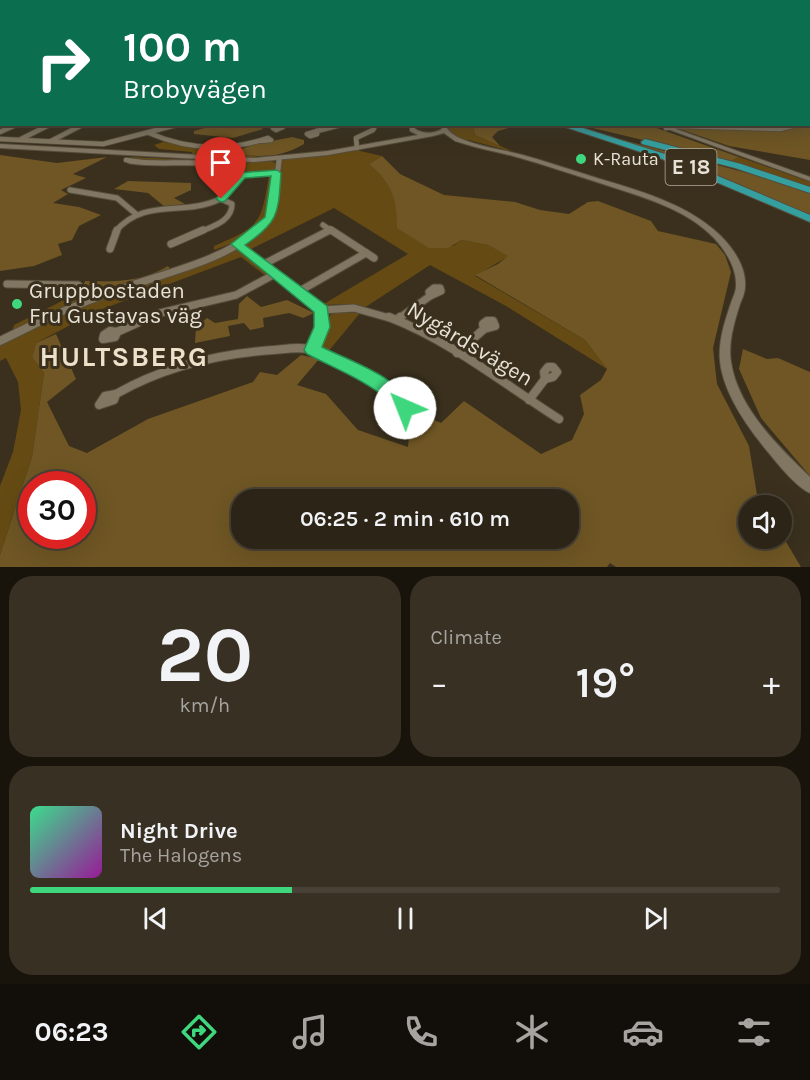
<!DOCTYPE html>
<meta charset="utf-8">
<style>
:root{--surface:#2c2416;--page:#383023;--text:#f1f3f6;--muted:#a6a4a1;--line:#484135;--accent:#3fd77d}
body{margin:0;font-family:Karla,sans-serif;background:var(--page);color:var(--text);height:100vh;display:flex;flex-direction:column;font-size:22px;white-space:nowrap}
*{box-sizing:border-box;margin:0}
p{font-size:20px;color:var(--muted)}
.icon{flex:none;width:33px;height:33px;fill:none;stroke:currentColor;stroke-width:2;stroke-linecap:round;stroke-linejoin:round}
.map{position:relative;height:567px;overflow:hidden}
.details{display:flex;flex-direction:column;gap:9px;padding:9px;background:#18140c;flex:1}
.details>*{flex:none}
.banner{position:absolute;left:0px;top:0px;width:810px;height:126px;box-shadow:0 6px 24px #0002,0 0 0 2px var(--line);background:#0b6e4f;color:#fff;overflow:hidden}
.buttons{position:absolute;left:738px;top:495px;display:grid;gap:12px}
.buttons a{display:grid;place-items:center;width:54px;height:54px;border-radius:50%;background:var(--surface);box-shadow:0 6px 24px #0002,0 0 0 2px var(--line);font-size:30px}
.speed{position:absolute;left:18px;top:471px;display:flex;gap:12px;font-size:30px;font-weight:700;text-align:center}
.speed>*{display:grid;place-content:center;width:78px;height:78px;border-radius:50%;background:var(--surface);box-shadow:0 6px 24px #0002,0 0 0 2px var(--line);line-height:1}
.speed .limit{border:9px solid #d22;background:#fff;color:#111}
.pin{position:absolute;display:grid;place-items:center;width:51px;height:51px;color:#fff;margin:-62px -26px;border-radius:50% 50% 50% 0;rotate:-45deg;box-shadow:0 0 6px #0007}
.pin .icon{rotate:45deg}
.me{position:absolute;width:66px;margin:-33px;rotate:316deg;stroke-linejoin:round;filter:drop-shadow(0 0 4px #0008)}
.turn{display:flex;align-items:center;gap:21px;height:126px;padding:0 24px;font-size:27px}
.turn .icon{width:78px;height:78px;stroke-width:2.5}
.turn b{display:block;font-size:42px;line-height:51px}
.big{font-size:45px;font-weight:600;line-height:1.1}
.details .card{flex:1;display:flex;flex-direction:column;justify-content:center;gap:9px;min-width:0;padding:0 21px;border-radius:24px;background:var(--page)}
.details .dial{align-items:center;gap:0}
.dial b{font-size:78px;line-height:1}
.song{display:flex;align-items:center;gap:18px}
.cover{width:72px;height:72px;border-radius:9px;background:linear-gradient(135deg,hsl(150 70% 55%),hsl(300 70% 35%))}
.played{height:6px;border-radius:3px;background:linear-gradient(90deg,var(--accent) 35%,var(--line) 35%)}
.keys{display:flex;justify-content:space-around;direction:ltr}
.heat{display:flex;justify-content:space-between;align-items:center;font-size:33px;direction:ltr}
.details .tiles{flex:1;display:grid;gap:9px;grid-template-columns:1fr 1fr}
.card:last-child{grid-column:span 2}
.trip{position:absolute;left:231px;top:489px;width:348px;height:60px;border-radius:24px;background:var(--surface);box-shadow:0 6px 24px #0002,0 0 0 2px var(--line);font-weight:600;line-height:60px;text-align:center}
.menu{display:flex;height:96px;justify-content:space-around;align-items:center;background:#120e09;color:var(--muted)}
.menu .icon{width:42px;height:42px}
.menu .active{color:var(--accent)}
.menu b{font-size:27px;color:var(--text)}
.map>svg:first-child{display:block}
</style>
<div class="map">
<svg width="810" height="567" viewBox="0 0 810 567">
<rect width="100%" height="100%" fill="#3a301d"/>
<!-- green -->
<g fill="#654b13">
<path d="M451 125H473L475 135 514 152 450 135 448 131Z"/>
<path d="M163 142 238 150 230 154 258 156 251 158 192 155V152L159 149 154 145Z"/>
<path d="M356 150 382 156 369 164C392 184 397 198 398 228L453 246 462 240 488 245 509 256 475 276 585 340 607 369 506 306 430 265 364 308 350 304 322 305 408 254 334 208 249 250 241 244C289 214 270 206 281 160Z"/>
<path d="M132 157 235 162 271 161 275 163V170L247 173C232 157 159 164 133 159Z"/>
<path d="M739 157 810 182V188L731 161Z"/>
<path d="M269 175 274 177C273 187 274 200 271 210 264 232 234 243 214 250V246C260 226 261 225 269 175Z"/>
<path d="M230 249H239L269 273 266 276 241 257 97 311 36 343 32 357 44 373 32 457 0 555V486L13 452 21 410 18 382 6 358 0 361V344L60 315Z"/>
<path d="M77 289 85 299 12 333 14 325 60 302Z"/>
<path d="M336 312 360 313 327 353 321 347 330 315Z"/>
</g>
<!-- forest -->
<g fill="#6f5624" fill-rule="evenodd">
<path d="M203 124 258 125 263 129 233 138 194 134V131L208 127Z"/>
<path d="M798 124 810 127V160L729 146 668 125Z"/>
<path d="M473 125V124L519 125 498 131 492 137 500 146 475 135Z"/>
<path d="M580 125H648L739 157 731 161Z"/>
<path d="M601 134 785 183 810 193V215L654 151Z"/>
<path d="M292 137 304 140V144C276 160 260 156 229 154L252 145Z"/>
<path d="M0 155 57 163 107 157 73 174 86 178 61 190 68 194 53 203 79 207 101 215 79 226 72 240 58 244 62 255 34 266 0 271Z"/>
<path d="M382 156 400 174 444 195 515 202 540 210 569 214 588 202 598 201 651 221 658 231 716 244 725 255 731 272 713 348 717 384 749 446 757 495 763 505 748 506V538H782V535L801 567H616L610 563 607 567H0V555L32 457 44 373 32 357 36 343 56 334 76 379 47 402 69 446 87 453 148 419 253 382 260 372 277 375 301 355 319 359 297 385 326 394 358 430 408 447 411 416H425L441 423 464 401 541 454 572 440 584 414 580 395 601 380 607 369 585 340 475 275 498 264 508 256 488 245 462 240 448 248H429L397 228C397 198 392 184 369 164ZM32 484H82V536H32ZM242 500H568V538H242Z"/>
<path d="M128 181 191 183V190L174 198 185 204 165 207 148 193 114 189Z"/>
<path d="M168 266 171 270 94 295 84 284 85 281C115 282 142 282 168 266Z"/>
<path d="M247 296 261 307 287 300 314 313 303 318 289 313 263 318 264 327 250 330 244 323 228 326 230 336 195 343 196 327 207 318 215 323 238 319 239 304Z"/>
<path d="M743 349 767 359 778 358 810 372V476L761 418 739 369Z"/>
</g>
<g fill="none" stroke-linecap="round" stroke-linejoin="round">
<defs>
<g id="minor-far3">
<path d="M283 127 276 130 273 128 290 124"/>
<path d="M666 128 678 126 780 129 792 126"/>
<path d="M317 131V134L310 136 307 134Z"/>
<path d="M317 131 344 124"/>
<path d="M0 132 18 124"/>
<path d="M149 133C188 150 227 152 268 138L271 140 261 141"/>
<path d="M0 139 103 144 180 124"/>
<path d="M21 139 51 124"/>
<path d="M51 141 84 124"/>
<path d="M357 148 356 138 373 130 376 124"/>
<path d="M126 160 139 162"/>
<path d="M279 162V159"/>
</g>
<g id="minor-far2">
<path d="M130 161C167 167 205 156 240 171L242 175"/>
<path d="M70 190 117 198 136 214"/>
<path d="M323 225 333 232"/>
<path d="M115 232C144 197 184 217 220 199 229 194 235 183 242 175L277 173"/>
<path d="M200 232C213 226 232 221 232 204L221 199"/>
<path d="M258 232 273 212 279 161"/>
<path d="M327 232 330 230"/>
</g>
<g id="minor-far1">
<path d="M331 230 374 258"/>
<path d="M171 244 203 230"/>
<path d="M237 245 322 310 323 319"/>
<path d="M110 249 117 230"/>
<path d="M264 264 330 230"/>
<path d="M7 284 78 285 92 299"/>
<path d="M434 288H440L441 291 430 296 429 292Z"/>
<path d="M298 292 366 253"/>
<path d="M322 310 354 308 393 319"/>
<path d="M45 319C74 306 102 295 132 285 174 271 224 259 259 230"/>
<path d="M146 319 160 313 236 295 275 274"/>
<path d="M398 319 430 296"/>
</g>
<g id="minor">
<path d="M389 317C451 341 504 384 559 419"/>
<path d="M398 319 400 317"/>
<path d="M487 321H493L495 326 484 329 483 324Z"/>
<path d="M110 331 117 332 115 337 103 339 104 335Z"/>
<path d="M117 332 150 317"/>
<path d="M0 341 49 317"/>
<path d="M313 350 321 330 323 317"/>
<path d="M457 353 484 329"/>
<path d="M548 367H553L557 372 553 377 545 379 544 372Z"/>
<path d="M116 394 114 400 99 405 105 396Z"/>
<path d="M116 394C165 366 217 354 273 350 286 349 301 346 314 350 344 360 372 379 398 397"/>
<path d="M406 396 411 400V406L405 408 398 403V397Z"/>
<path d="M529 400 545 379"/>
</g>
<g id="tertiary">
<path d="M410 124H416L415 129C424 134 433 134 442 129L441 125H445C449 132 454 136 462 139 480 147 500 149 519 154 545 161 571 170 597 178 637 190 681 202 713 229 729 242 747 265 745 287 745 293 742 299 740 304 734 323 728 343 731 362 738 408 778 446 810 477V493C796 487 778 464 768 452 748 428 723 393 720 361 718 341 725 321 731 303 733 297 736 292 736 286 737 268 725 250 714 238 686 209 645 198 609 186 577 176 546 165 513 156 497 152 481 149 465 144L455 141 444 133 433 136 328 155 254 162 0 148V144L254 158 328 151 418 135 410 131Z"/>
<path d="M654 124H662L810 177V181Z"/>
</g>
<path id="secondary" d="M444 124H451L445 130 442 128Z"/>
<g id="motorway">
<path d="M416 124 412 127 408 125V124Z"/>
<path d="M556 124H570L668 155 810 215V222L662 159Z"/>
<path d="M645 139 741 164 810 187V193L735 168 642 144 641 142Z"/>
</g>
</defs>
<!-- minor-far3 casing -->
<use href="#minor-far3" stroke="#554d3c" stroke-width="6"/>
<!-- minor-far2 casing -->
<use href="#minor-far2" stroke="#554d3c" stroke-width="7"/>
<!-- minor-far1 casing -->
<use href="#minor-far1" stroke="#554d3c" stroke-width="9"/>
<!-- minor casing -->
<use href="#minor" stroke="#554d3c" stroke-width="10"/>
<!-- tertiary casing -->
<use href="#tertiary" stroke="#554d3c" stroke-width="2"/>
<!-- secondary casing -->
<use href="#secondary" stroke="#554d3c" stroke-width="3"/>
<!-- motorway casing -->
<use href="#motorway" stroke="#554d3c" stroke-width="2"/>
<!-- minor-far3 -->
<use href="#minor-far3" stroke="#817661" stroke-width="4.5"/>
<!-- minor-far2 -->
<use href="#minor-far2" stroke="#817661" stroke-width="5"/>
<!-- minor-far1 -->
<use href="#minor-far1" stroke="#817661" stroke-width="7"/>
<!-- minor -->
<use href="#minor" stroke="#817661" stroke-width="8"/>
<!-- tertiary -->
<use href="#tertiary" fill="#817661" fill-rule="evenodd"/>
<!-- secondary -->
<use href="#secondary" fill="#817661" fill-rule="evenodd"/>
<!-- motorway -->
<use href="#motorway" fill="#359f9f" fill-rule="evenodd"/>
</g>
<!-- sky -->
<linearGradient id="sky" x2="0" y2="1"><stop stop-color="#201a10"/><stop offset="0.44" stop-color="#4f4e4c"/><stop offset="1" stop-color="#4f4e4c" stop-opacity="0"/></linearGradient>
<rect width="810" height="142" fill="url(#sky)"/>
<!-- route -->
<path fill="#3fd77d" stroke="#298c51" stroke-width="1.5" d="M277 170 281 173C278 213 280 221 245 245L327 306 330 327 322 347C352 362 398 376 414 408L411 413C395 419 392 403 382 395 360 378 332 367 307 354L304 350 314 327V312L231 244 265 217 271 176 245 178 225 201 221 202 216 199 238 173Z"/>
<!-- markers -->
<g fill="#3fd77d" stroke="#3a301d" stroke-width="2">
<circle cx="581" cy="159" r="6"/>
<circle cx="17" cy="304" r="6"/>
</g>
<g text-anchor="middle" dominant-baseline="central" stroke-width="6" stroke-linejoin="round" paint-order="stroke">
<!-- far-poi labels -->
<g font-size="18" fill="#e8e2d6" stroke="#3a301d" text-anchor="start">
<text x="593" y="159">K-Rauta</text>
</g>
<!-- shield labels -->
<rect fill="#3a301d" stroke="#b4ad9e" stroke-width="1.5" x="665.5" y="149" width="51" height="36" rx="4.5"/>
<g font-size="21" font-weight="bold" fill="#e8e2d6">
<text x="691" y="167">E 18</text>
</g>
<!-- poi labels -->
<g font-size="22" fill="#e8e2d6" stroke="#3a301d" text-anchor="start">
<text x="29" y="291">Gruppbostaden<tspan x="29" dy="25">Fru Gustavas väg</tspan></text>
</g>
<!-- street labels -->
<g font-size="22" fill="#e8e2d6" stroke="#3a301d">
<text transform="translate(470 344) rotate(31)">Nygårdsvägen</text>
</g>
<!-- district labels -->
<g font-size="28" font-weight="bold" letter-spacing="1.5" fill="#eee1c9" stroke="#3a301d">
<text x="124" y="356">HULTSBERG</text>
</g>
</g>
</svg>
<div class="buttons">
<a><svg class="icon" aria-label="sound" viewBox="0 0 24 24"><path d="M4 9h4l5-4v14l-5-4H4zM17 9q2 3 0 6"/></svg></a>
</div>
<div class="speed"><div class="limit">30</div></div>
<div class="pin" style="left:221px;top:199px;background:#d93025"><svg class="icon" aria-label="arrive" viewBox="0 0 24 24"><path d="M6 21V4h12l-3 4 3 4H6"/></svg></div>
<svg class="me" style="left:405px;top:408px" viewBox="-20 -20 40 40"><circle r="19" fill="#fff"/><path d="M0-13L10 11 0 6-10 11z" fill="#3fd77d"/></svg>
<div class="trip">06:25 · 2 min · 610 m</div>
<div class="banner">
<div class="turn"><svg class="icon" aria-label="right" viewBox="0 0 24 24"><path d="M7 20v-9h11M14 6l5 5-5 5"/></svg><div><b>100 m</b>Brobyvägen</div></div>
</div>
</div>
<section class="details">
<div class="tiles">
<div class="card dial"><b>20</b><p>km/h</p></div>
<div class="card"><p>Climate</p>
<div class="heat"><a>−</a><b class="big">19°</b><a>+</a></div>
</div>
<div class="card">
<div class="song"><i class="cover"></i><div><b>Night Drive</b><p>The Halogens</p></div></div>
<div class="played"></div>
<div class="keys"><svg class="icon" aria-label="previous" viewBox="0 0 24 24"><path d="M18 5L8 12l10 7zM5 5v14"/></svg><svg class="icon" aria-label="pause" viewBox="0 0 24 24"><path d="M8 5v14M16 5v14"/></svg><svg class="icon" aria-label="next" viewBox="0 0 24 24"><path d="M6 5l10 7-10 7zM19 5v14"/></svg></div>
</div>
</div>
</section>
<nav class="menu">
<b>06:23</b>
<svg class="icon active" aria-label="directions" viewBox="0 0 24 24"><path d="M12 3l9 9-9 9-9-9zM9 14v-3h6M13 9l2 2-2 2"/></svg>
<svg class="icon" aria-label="music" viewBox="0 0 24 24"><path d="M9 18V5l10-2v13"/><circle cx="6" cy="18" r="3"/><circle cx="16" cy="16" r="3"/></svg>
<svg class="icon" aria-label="phone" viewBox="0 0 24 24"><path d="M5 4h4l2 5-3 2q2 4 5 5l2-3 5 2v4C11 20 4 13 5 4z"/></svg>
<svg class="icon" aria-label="climate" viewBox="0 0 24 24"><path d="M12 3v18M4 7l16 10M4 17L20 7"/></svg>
<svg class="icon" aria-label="car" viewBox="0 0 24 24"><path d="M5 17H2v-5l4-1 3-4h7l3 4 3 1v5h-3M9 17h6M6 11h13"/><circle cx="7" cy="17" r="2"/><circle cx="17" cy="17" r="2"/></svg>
<svg class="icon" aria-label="filters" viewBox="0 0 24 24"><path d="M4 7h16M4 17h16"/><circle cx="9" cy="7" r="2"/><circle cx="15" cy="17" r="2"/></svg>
</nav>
